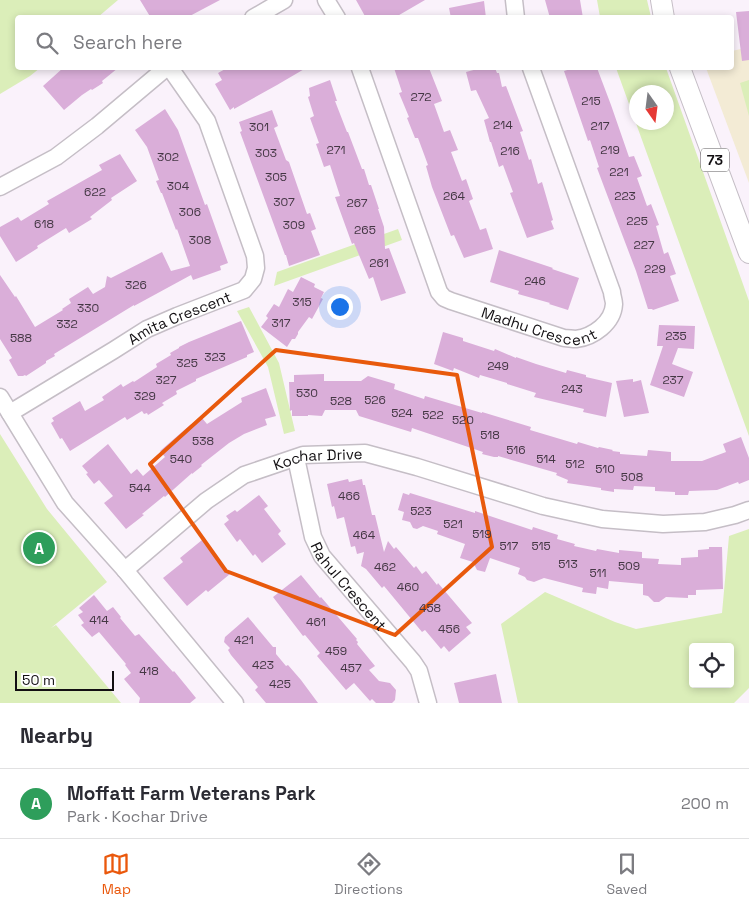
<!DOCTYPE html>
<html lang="en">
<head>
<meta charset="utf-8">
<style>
  body { margin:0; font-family:"Space Grotesk",sans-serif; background:#f2f2f3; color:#2b2b33 }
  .controls { position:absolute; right:15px; bottom:15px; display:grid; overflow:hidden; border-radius:5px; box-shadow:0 2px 8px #0003 }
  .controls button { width:45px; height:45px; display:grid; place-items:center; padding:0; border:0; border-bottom:1px solid #e1e1e2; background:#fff; color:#2b2b33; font:25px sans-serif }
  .compass { position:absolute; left:629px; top:85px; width:45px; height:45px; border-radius:50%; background:#fff; box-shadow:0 2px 8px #0003; rotate:166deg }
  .scale { position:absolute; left:15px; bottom:12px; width:99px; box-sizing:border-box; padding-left:5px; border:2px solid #120f12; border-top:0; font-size:14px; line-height:18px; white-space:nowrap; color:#120f12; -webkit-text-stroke:4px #fff; paint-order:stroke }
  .you { position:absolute; left:339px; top:306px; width:18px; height:18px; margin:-12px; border:4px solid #fff; border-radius:50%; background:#1a73e8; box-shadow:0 0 0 8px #1a73e833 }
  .badge { display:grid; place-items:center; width:32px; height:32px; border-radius:50%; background:#ea580c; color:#fff; font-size:16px; font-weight:700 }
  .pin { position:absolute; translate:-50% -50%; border:2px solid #fff; box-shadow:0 1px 5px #0006 }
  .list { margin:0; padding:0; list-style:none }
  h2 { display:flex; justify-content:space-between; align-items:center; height:65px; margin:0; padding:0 20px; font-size:21px }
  h2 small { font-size:16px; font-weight:400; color:#7c7c81 }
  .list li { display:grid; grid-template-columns:32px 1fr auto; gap:15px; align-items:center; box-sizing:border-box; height:70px; padding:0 20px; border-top:1px solid #e1e1e2 }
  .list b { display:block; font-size:19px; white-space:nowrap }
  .list p { margin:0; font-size:16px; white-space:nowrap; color:#7c7c81 }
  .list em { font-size:16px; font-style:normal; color:#7c7c81 }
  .icon { flex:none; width:28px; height:28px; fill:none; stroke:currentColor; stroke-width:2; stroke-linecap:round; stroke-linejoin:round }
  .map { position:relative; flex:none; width:749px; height:703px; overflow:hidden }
  .search { position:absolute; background:#fff; box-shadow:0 2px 8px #0003; left:15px; right:15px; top:15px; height:55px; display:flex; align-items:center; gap:12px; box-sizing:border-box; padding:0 18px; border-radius:5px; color:#7c7c81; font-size:19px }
  .sheet { height:135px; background:#fff }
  nav { display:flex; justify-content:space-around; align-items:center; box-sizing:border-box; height:70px; border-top:1px solid #e1e1e2; background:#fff; font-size:14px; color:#7c7c81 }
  nav a { display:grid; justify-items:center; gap:2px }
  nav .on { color:#ea580c }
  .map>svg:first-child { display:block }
  .education { fill:#f3ebd5 }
  .green { fill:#dbeeb9; fill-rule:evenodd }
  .building { fill:#daaed9 }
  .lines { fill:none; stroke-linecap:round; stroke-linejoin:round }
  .minor-casing { stroke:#c5bec6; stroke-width:19 }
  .major-casing { stroke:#c5bec6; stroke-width:22 }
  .minor { stroke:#fff; stroke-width:16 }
  .major { stroke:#fff; stroke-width:20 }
  .marked { fill:none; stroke:#e8590c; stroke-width:4; stroke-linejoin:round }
  .labels { text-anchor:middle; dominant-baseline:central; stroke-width:4; stroke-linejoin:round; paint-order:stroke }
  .number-label { font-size:12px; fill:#443744 }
  .shield { fill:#fff; stroke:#595759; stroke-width:1 }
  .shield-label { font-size:14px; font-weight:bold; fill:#120f12 }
  .street-label { font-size:15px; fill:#120f12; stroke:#fff }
</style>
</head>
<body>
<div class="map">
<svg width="749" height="703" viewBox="0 0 749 703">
  <rect width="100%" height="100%" fill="#faf2fb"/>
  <path class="education" d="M749 47V183L706 68H732V51Z"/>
  <path class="green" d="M0 0H118L98 17 18 18V68H40L30 76 0 94Z
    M597 0H647L651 17H600Z
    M616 68H666L749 301V436ZM636 92H666V122H636Z
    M749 80V116L740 83Z
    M398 229 402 240 274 286 277 272Z
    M249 307 279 363 295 431 284 434 268 367 237 311Z
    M0 434 47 509 107 582 51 628 56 625 121 703H0Z
    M749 529V688L734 703H518L501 624 545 592 615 622 636 629 722 613 729 536ZM693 647H730V684H693Z"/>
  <path class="building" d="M140 0H220L186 18H151Z
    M356 0H425L394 18H366Z
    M545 0H580L583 18H550Z
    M484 1 486 18H451L449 8Z
    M749 11V60L742 61 736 12Z
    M63 68H118L102 81 103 83 92 90 91 89 82 95 64 110 43 86Z
    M227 68H306L277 85 234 109V107L230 110 215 84 222 80 218 73Z
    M394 68H429L442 101 434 104 444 132 450 130 458 150 451 152 462 181 466 179 473 199 469 201 480 230 486 228 493 249 464 258 454 235 451 236 432 187 426 166 428 165 418 138H415L407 118 409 117 399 93 402 92Z
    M481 68H495L497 73H499L502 87 506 86 523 131 520 132 529 160 531 159 538 184 542 182 553 220 551 221 554 229 527 238 510 193 513 192 503 165 499 167 491 142H490L484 120 489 118 476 90 471 91 466 72Z
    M574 68H597L611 105 629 157 634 156 642 176 637 178 647 206 651 204 659 225 656 226 664 254 668 252 676 274 670 276 679 301 653 310 652 309H648L636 271 606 192 597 168 599 167 590 140 588 141 564 71Z
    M330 80 337 101H335L347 132H348L362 169H364L369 185H371L379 209H378L384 227 385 249 389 248 406 293 381 301 373 277 369 279 354 243 352 244 335 197 340 196 330 165 324 167 316 144 319 143 310 118 314 116 308 97 310 96 309 88Z
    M165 109 178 130 201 194 205 205 207 204 228 263 220 266 221 270 193 280 191 275 134 306V305L54 354 55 356 46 361V363L26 376 25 375 23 376H18L9 360 12 358 0 339V275L15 297 16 296 35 327 63 310 62 309 71 303 69 299 88 287 93 294 105 287 107 276 111 278 162 252 171 271 190 266 177 229 176 230 162 193H161L156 181 159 180 147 147 135 130Z
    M272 110 278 126 274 128 286 160 289 162 307 214 310 213 316 229 311 231 320 255 289 266 286 255H285L240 132 242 131 239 122Z
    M120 154 137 181 111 198 112 200 90 217 92 219 69 233 66 228 37 246 38 248 16 262 0 236V227L18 217 21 221 49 204 47 201 102 170 99 165Z
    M499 250 553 268 552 269 579 278 568 310 549 304 550 303 518 294 519 291 490 282Z
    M301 277 315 284 314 287 324 292 321 298 323 299 312 319 309 317 298 332V334L295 339H292L287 347 261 327 268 318 266 316 274 304 279 307 288 289 293 292Z
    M241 321 254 352 247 355V357L196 379V381L176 391 177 394 162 403 164 405 148 415 147 413 144 414 142 411 127 420 125 417 70 451 62 438 60 439 51 423 54 421 52 418 80 401 85 411 104 400 102 397 121 384 123 387 133 381 134 382 157 367 156 364 171 355 170 353 179 348V347L189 342Z
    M659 325 695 326 694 349 678 348 672 364 693 372 684 397 650 385 663 346H657Z
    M443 332 463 338V341L494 351 495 349 516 358V357L536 364 566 373 567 370 586 375V377L612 383 606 417 583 412 584 409 534 397 536 393 507 384V383L480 375 479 378 454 368 453 371 434 364Z
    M324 374V381H361L368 376 395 384 394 389 424 399 425 396 482 413V412L531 427 530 430 577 444 578 442 598 448 599 447 613 450 612 451 620 452V454L647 456 648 450 671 452V461H702L726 452 723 444 741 437 749 458V480L739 484 738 482 717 490 689 491 688 495H675V492L655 491V487L634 486 633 490 614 489V492L601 490V488L567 483 568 480 556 475 557 473 498 456V457H494L482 454 483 452 412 428 411 432 359 416 356 410H325L322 416 308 415V416H292V410L290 411 289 382H294V375Z
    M633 379V382L641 380 649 413 624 417 616 381Z
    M266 388 276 416 265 419 267 425 244 434 229 443 201 465 202 466 192 474V473L165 497 164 496 142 514 144 515 126 529 104 503 113 496 99 480 94 484 86 474 88 473 82 466 108 444 131 474 137 469 143 476 165 457 160 451 190 425 202 418 207 424 242 402 241 398Z
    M348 479 349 482 362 479 363 485H365L372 515H375L384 552 388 541 394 549 396 547 414 568 416 566 422 574 426 571 437 585 438 583 472 623 466 627 471 633 449 652 444 646 441 649 425 630 422 632 384 586 382 588 366 569 361 566 364 552 357 554 355 546 351 547 344 517 337 519 334 506 332 507 327 484Z
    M403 493 409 495 410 493 475 513V511L532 530 533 527 558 535 557 539 575 544 574 546 596 551 597 549 619 553V550L642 552V558L659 559 658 564 681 565V558L698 557V550L709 549V547H722L723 589 696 590V595H688V598L666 597 659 602H654L648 596 643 595V584L609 581 608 589 597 587 596 594 582 592 583 588 544 578 534 582 527 580 525 577 518 574 520 568 490 558 485 572 477 570 473 562 460 558 465 544 437 534 438 531 423 526 417 529 413 528 410 522 402 520 404 512 398 510Z
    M259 495 268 506 264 509 281 531 278 534 286 544 262 563 255 554 253 556 240 539 237 542 224 524 229 520 226 516 235 510 237 512Z
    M202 540 230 574 208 592 206 590 187 606 163 578 183 562 180 558Z
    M301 575 320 598 321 597 357 639 356 640 358 642 357 644 375 666 369 670 379 681 390 683 396 690 395 700 392 703H376L372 699 370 701 354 683 346 690 317 656 320 653 305 635 303 636 273 597Z
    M94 595 107 611 113 607 121 617 120 618 135 636 139 634 173 672 174 671 196 698 190 703H139L140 698 124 679 131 673 125 665 126 664 99 632 92 637 81 625 84 623 78 615 83 612 79 608Z
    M248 617 273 647H276V654L286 666 288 665 301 680 318 703H266L255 690 258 687 231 655 228 650 230 648 224 642 225 637Z
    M496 674 502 703H459L454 683Z"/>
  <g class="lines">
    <defs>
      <g id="minor">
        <path d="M326 0 337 18"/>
        <path d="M514 0 516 18"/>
        <path d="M253 18 284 0"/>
        <path id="s1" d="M360 68 439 292 444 298 451 301 564 338C568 338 572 339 576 339 593 337 613 323 614 304 614 300 612 296 612 292L531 68"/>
        <path d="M0 187 56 157 97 126 166 68"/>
        <path d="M0 397 65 503 125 570 235 703"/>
        <path id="s2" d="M10 413 114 350 147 329 177 316 244 290 253 279 256 268 255 256 207 121 170 68"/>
        <path id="s3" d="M296 458 313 537 322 556 413 662 419 671 428 703"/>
        <path id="s4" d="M125 570 206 501 244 475 303 455 365 453 417 467 543 506 602 519 663 524 705 522 735 515 749 510"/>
      </g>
      <path id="major" d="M661 0 664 18
        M680 68 749 253"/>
    </defs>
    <use href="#minor" class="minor-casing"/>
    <use href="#major" class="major-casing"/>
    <use href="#minor" class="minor"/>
    <use href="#major" class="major"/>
  </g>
  <path class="marked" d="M276 350 457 375 492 547 395 635 226 571 150 464Z"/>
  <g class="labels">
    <g class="number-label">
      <text x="421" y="97">272</text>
      <text x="591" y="101">215</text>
      <text x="503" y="125">214</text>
      <text x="600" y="126">217</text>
      <text x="259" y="127">301</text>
      <text x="336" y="150">271</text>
      <text x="610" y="150">219</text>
      <text x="510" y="151">216</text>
      <text x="266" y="153">303</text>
      <text x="168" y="157">302</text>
      <text x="619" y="172">221</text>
      <text x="276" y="177">305</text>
      <text x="178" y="186">304</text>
      <text x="95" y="192">622</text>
      <text x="454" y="196">264</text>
      <text x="625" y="196">223</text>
      <text x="284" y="202">307</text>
      <text x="357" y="203">267</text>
      <text x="190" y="212">306</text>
      <text x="637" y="221">225</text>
      <text x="44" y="224">618</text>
      <text x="294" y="225">309</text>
      <text x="365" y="230">265</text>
      <text x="200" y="240">308</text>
      <text x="644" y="245">227</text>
      <text x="379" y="263">261</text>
      <text x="655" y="269">229</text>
      <text x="535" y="281">246</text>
      <text x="136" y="285">326</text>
      <text x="302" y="302">315</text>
      <text x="88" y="308">330</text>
      <text x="281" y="323">317</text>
      <text x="67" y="324">332</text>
      <text x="676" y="336">235</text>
      <text x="21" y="338">588</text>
      <text x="215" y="357">323</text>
      <text x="187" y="363">325</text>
      <text x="498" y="366">249</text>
      <text x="166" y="380">327</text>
      <text x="673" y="380">237</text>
      <text x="572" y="389">243</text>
      <text x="307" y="393">530</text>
      <text x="145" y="396">329</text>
      <text x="375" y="400">526</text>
      <text x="341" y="401">528</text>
      <text x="402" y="413">524</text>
      <text x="433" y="415">522</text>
      <text x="463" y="420">520</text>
      <text x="490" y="435">518</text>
      <text x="203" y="441">538</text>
      <text x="516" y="450">516</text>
      <text x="181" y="459">540</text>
      <text x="546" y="459">514</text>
      <text x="575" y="464">512</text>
      <text x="605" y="469">510</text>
      <text x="632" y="477">508</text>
      <text x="140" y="488">544</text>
      <text x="349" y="496">466</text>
      <text x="421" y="511">523</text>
      <text x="453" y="524">521</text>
      <text x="482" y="534">519</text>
      <text x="364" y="535">464</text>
      <text x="509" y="546">517</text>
      <text x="541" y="546">515</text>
      <text x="568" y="564">513</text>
      <text x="629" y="566">509</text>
      <text x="385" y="567">462</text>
      <text x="598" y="573">511</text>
      <text x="408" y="587">460</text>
      <text x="430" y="608">458</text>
      <text x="99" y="620">414</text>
      <text x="316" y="622">461</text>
      <text x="449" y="629">456</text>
      <text x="244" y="640">421</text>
      <text x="336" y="651">459</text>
      <text x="263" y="665">423</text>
      <text x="351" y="668">457</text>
      <text x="149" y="671">418</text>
      <text x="280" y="684">425</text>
    </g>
    <rect class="shield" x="701" y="148.5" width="28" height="23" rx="4"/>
    <g class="shield-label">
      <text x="715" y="160">73</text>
    </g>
    <g class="street-label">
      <text stroke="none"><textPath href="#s2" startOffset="195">Amita Crescent</textPath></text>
      <text stroke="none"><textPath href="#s1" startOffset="345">Madhu Crescent</textPath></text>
      <text stroke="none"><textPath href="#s4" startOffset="229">Kochar Drive</textPath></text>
      <text stroke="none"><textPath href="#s3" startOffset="142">Rahul Crescent</textPath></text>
    </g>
  </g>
</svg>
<div class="controls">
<button><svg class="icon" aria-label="locate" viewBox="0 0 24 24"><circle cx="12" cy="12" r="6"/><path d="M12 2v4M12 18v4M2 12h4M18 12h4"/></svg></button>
</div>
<svg class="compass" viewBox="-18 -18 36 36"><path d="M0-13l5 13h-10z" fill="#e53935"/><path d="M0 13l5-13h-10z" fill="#7c7c81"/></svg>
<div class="scale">50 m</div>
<div class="you"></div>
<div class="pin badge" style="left:39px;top:548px;background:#2e9e5b">A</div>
<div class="search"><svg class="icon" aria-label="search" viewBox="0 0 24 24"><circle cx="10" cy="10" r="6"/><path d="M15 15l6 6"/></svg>Search here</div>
</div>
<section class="sheet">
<h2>Nearby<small></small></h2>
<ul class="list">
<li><span class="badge" style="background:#2e9e5b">A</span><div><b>Moffatt Farm Veterans Park</b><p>Park · Kochar Drive</p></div><em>200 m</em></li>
</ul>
</section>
<nav>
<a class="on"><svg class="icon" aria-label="map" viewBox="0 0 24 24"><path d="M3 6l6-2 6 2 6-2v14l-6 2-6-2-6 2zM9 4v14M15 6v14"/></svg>Map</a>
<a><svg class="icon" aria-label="directions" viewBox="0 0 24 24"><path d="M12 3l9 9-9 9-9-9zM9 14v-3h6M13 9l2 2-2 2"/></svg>Directions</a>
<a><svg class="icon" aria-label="saved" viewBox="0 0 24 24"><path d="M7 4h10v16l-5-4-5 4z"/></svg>Saved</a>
</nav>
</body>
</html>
